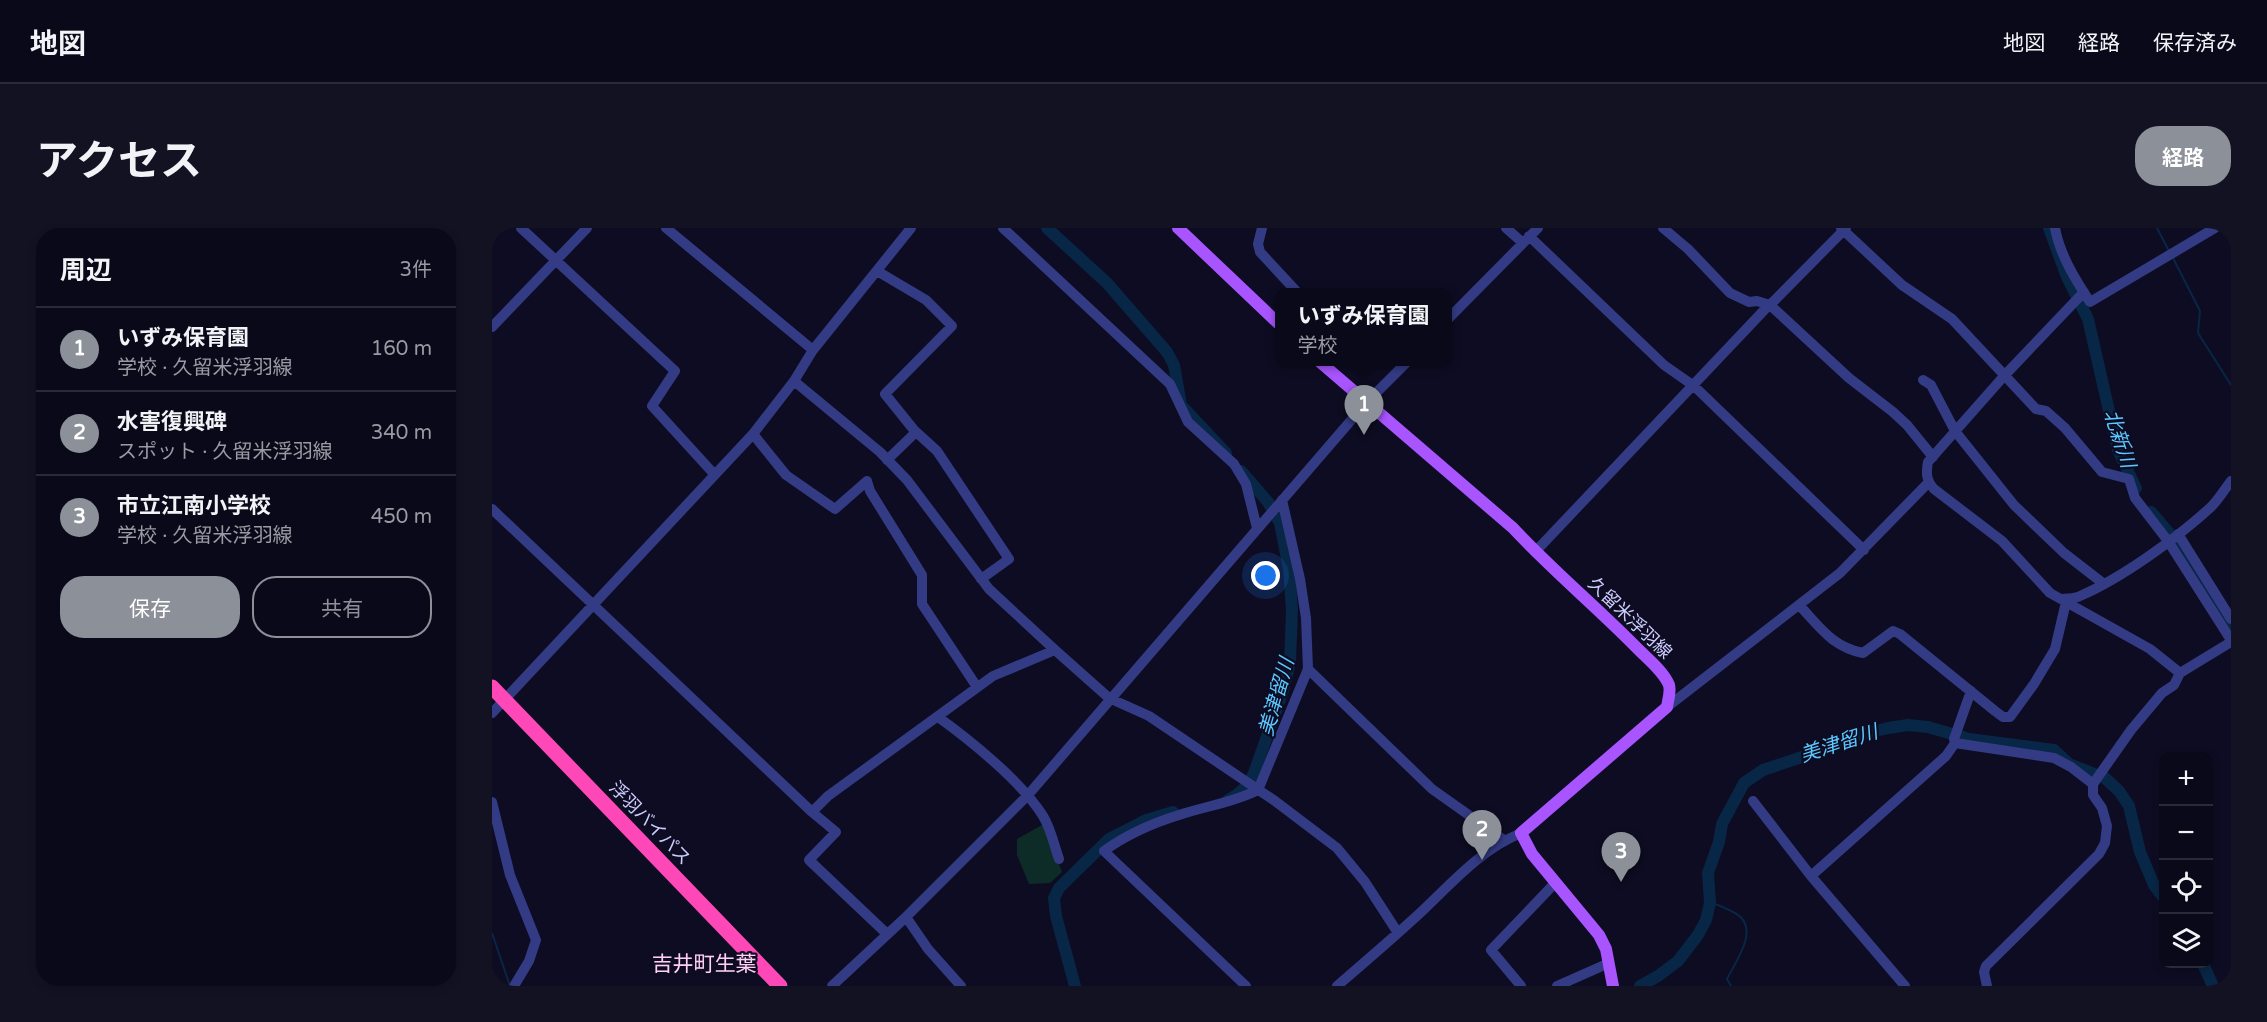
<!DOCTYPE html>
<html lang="ja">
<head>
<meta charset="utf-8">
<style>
  body { margin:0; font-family:"Varela Round","Noto Sans JP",sans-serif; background:#131223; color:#f1f3f6 }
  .controls { position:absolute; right:18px; bottom:18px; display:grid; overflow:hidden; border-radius:12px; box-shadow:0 3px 9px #0003 }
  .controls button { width:54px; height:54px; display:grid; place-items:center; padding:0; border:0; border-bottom:2px solid #2a2a39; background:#0a091a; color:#f1f3f6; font:30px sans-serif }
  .you { position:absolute; left:774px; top:348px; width:21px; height:21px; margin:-15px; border:4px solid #fff; border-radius:50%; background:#1a73e8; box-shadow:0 0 0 9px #1a73e833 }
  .badge { display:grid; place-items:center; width:39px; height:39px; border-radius:50%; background:#8c9099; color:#fff; font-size:20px; font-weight:700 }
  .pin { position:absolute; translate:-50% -50px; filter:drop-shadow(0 2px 3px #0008) }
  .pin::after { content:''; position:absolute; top:32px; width:21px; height:18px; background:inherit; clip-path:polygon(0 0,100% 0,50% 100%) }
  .popup { position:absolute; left:783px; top:60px; width:177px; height:78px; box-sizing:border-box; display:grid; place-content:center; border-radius:12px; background:#0a091a; filter:drop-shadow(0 2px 4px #0005); font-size:20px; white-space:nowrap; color:#999aa2 }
  .popup b { font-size:22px; color:#f1f3f6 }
  .popup::after { content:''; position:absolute; left:50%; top:100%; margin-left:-12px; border:12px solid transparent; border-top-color:#0a091a }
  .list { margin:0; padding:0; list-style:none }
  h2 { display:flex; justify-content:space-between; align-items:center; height:78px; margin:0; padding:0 24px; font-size:26px }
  h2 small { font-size:20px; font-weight:400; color:#999aa2 }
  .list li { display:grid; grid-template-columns:39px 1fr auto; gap:18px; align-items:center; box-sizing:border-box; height:84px; padding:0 24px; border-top:2px solid #2a2a39 }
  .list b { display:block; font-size:22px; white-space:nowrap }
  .list p { margin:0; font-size:20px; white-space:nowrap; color:#999aa2 }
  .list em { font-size:20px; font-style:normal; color:#999aa2 }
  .actions { display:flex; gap:12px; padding:18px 24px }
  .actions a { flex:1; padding:14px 0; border:2px solid #8c9099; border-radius:24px; text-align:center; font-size:21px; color:#8c9099 }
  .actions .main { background:#8c9099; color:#fff }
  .icon { flex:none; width:33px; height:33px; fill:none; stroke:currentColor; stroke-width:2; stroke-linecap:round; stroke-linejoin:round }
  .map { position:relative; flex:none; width:1739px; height:758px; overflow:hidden; border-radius:24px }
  header { display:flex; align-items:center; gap:36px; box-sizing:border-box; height:84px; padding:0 30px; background:#0a091a; border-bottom:2px solid #2a2a39 }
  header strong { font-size:28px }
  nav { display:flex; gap:33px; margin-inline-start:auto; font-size:21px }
  .intro { display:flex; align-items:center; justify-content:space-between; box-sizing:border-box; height:144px; padding:0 36px }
  h1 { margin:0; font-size:42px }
  .button { padding:15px 27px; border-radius:24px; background:#8c9099; color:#fff; font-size:21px; font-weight:700 }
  main { display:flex; gap:36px; padding:0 36px }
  aside { flex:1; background:#0a091a; border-radius:24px; box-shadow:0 3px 9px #0003 }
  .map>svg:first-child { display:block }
  .green { fill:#0e2c27 }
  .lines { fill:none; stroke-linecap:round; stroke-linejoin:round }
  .stream { stroke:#082645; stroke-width:2 }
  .river { stroke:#082645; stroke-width:12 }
  .minor { stroke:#333b85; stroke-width:10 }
  .major { stroke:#a854ff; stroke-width:12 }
  .highway { stroke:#ff48b8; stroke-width:15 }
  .labels { text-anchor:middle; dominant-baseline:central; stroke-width:4.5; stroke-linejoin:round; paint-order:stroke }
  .street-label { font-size:18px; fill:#cdcdff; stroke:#0d0c22 }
  .water-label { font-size:20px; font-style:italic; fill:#5bc8ff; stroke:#0d0c22 }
  .quarter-label { font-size:21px; fill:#ffcff4; stroke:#0d0c22 }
</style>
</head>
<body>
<header>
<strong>地図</strong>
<nav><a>地図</a><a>経路</a><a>保存済み</a></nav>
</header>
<div class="intro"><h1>アクセス</h1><a class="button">経路</a></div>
<main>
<aside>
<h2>周辺<small>3件</small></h2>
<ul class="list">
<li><span class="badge">1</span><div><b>いずみ保育園</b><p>学校 · 久留米浮羽線</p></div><em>160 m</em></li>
<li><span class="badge">2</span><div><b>水害復興碑</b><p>スポット · 久留米浮羽線</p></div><em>340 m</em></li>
<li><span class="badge">3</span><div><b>市立江南小学校</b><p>学校 · 久留米浮羽線</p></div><em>450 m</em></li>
</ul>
<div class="actions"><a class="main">保存</a><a>共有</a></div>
</aside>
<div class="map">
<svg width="1739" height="758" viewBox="0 0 1739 758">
  <rect width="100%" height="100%" fill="#0d0c22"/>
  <path class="green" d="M552 596 570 644 558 655 537 656 525 627V611Z"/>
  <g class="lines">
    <path class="stream" d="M1665 0 1677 23
      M1681 30 1708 83 1706 105 1739 157
      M1218 675C1226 676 1233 680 1241 684 1270 698 1245 731 1235 751L1239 758
      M0 705 18 758"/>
    <path class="river" d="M555 0 615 55 675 124 682 137 689 177 734 225
      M1557 0 1575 49 1596 91 1626 222 1644 260
      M1659 284 1676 304 1735 397
      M736 572C748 566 757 557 762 545L790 466 798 435 800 382 797 341 788 295 776 274 749 243
      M1711 736 1721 758
      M583 758 564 688 562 670 567 660 617 611 654 592 681 584
      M1148 758 1166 748 1186 733 1206 707 1214 692 1218 675 1216 645 1227 614 1230 596 1252 555 1271 542 1319 526 1358 509 1396 500 1416 497 1436 499 1477 511 1562 522 1577 536 1613 550 1627 563 1637 578 1648 624 1662 657 1672 670"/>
    <path class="minor" d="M29 0 183 143 160 178 222 246
      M174 0 321 122
      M511 0 678 156 696 194 742 236 754 256 765 300
      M770 0 766 16 768 24 805 64
      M1014 0 1031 15
      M1171 0 1196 21 1238 65 1257 74 1265 73 1278 77 1357 150 1401 184 1415 197 1441 229
      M1349 0 1410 57 1460 91 1544 181 1554 183 1573 200 1610 244 1637 251 1643 270 1676 313 1739 412
      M1563 0C1568 27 1583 51 1598 74L1723 0
      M1737 0 1739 2
      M1037 8 1172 137 1202 158 1372 322
      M385 43 434 72 460 98 393 166 422 202 445 223 517 331 489 351
      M1592 64 1512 148 1436 234C1434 245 1434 252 1442 261L1510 313 1558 365 1658 421 1688 445
      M1278 77 1354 0
      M956 91 1046 0
      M0 99 95 0
      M1431 152 1439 157 1463 203 1522 277 1572 325 1612 356
      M302 153 388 224 415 252 497 361 563 422 617 470 657 488 783 573 845 620 873 654 906 705
      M261 206 294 247 343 281 375 253 378 263 430 347V376L485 459
      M395 232 424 204
      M0 281 320 584 344 604 317 632 394 705
      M1686 306 1739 391
      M1043 324 1277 77
      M1570 371C1576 370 1583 371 1588 368 1630 350 1685 310 1719 279 1727 271 1732 262 1739 253
      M1307 377C1328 399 1340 419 1371 425L1401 403 1408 406 1503 483 1511 489H1518L1542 456 1563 421 1574 374
      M816 441 940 561 1012 612
      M1175 479 1348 345 1436 255
      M0 485 261 206 302 153 321 122 419 0
      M446 489C478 512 530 554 551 588 559 601 562 617 567 631
      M1463 515 1562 530 1579 539 1601 556
      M1463 515 1462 511 1479 463
      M1261 573 1319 648 1413 758
      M0 574 18 647 44 712 37 733 22 758
      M320 584 336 568 501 448 563 422
      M1319 648 1454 528 1463 515
      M414 689 436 721 469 758
      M340 758 414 689 536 567 874 175 915 134
      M754 758 612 623C634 607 661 595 687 587 714 578 740 575 766 562L816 441 814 390 808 351 790 272
      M845 758C873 734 901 710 928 685 960 655 988 622 1029 605
      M1029 758 999 722 1064 654
      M1065 758 1117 735
      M1495 758 1492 744 1494 738 1607 626 1613 615 1615 598 1610 580 1601 567V556L1639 502 1670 465 1682 457 1688 445 1739 414"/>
    <path class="major" d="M686 0 788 97
      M828 134 1021 300C1061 343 1106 380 1147 422 1156 431 1172 444 1177 457 1179 464 1176 472 1175 479L1029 605 1040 626 1107 707 1114 721 1121 758"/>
    <path class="highway" d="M0 459 288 758"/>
  </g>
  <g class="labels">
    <g class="street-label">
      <text transform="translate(1138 390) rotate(44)">久留米浮羽線</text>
      <text transform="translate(158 595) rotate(46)">浮羽バイパス</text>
    </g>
    <g class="water-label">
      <text transform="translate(1627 211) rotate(72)">北新川</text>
      <text transform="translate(785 469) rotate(-74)">美津留川</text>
      <text transform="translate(1347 516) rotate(-18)">美津留川</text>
    </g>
    <g class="quarter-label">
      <text x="212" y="736">吉井町生葉</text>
    </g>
  </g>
</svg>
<div class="controls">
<button>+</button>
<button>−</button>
<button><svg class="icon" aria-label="locate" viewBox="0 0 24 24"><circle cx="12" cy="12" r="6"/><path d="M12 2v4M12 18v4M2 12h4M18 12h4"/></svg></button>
<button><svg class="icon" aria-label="layers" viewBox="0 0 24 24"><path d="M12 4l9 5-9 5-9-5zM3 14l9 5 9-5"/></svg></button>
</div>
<div class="you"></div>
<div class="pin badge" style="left:872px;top:207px">1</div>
<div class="popup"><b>いずみ保育園</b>学校</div>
<div class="pin badge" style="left:990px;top:632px">2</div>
<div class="pin badge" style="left:1129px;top:654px">3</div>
</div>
</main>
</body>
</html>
